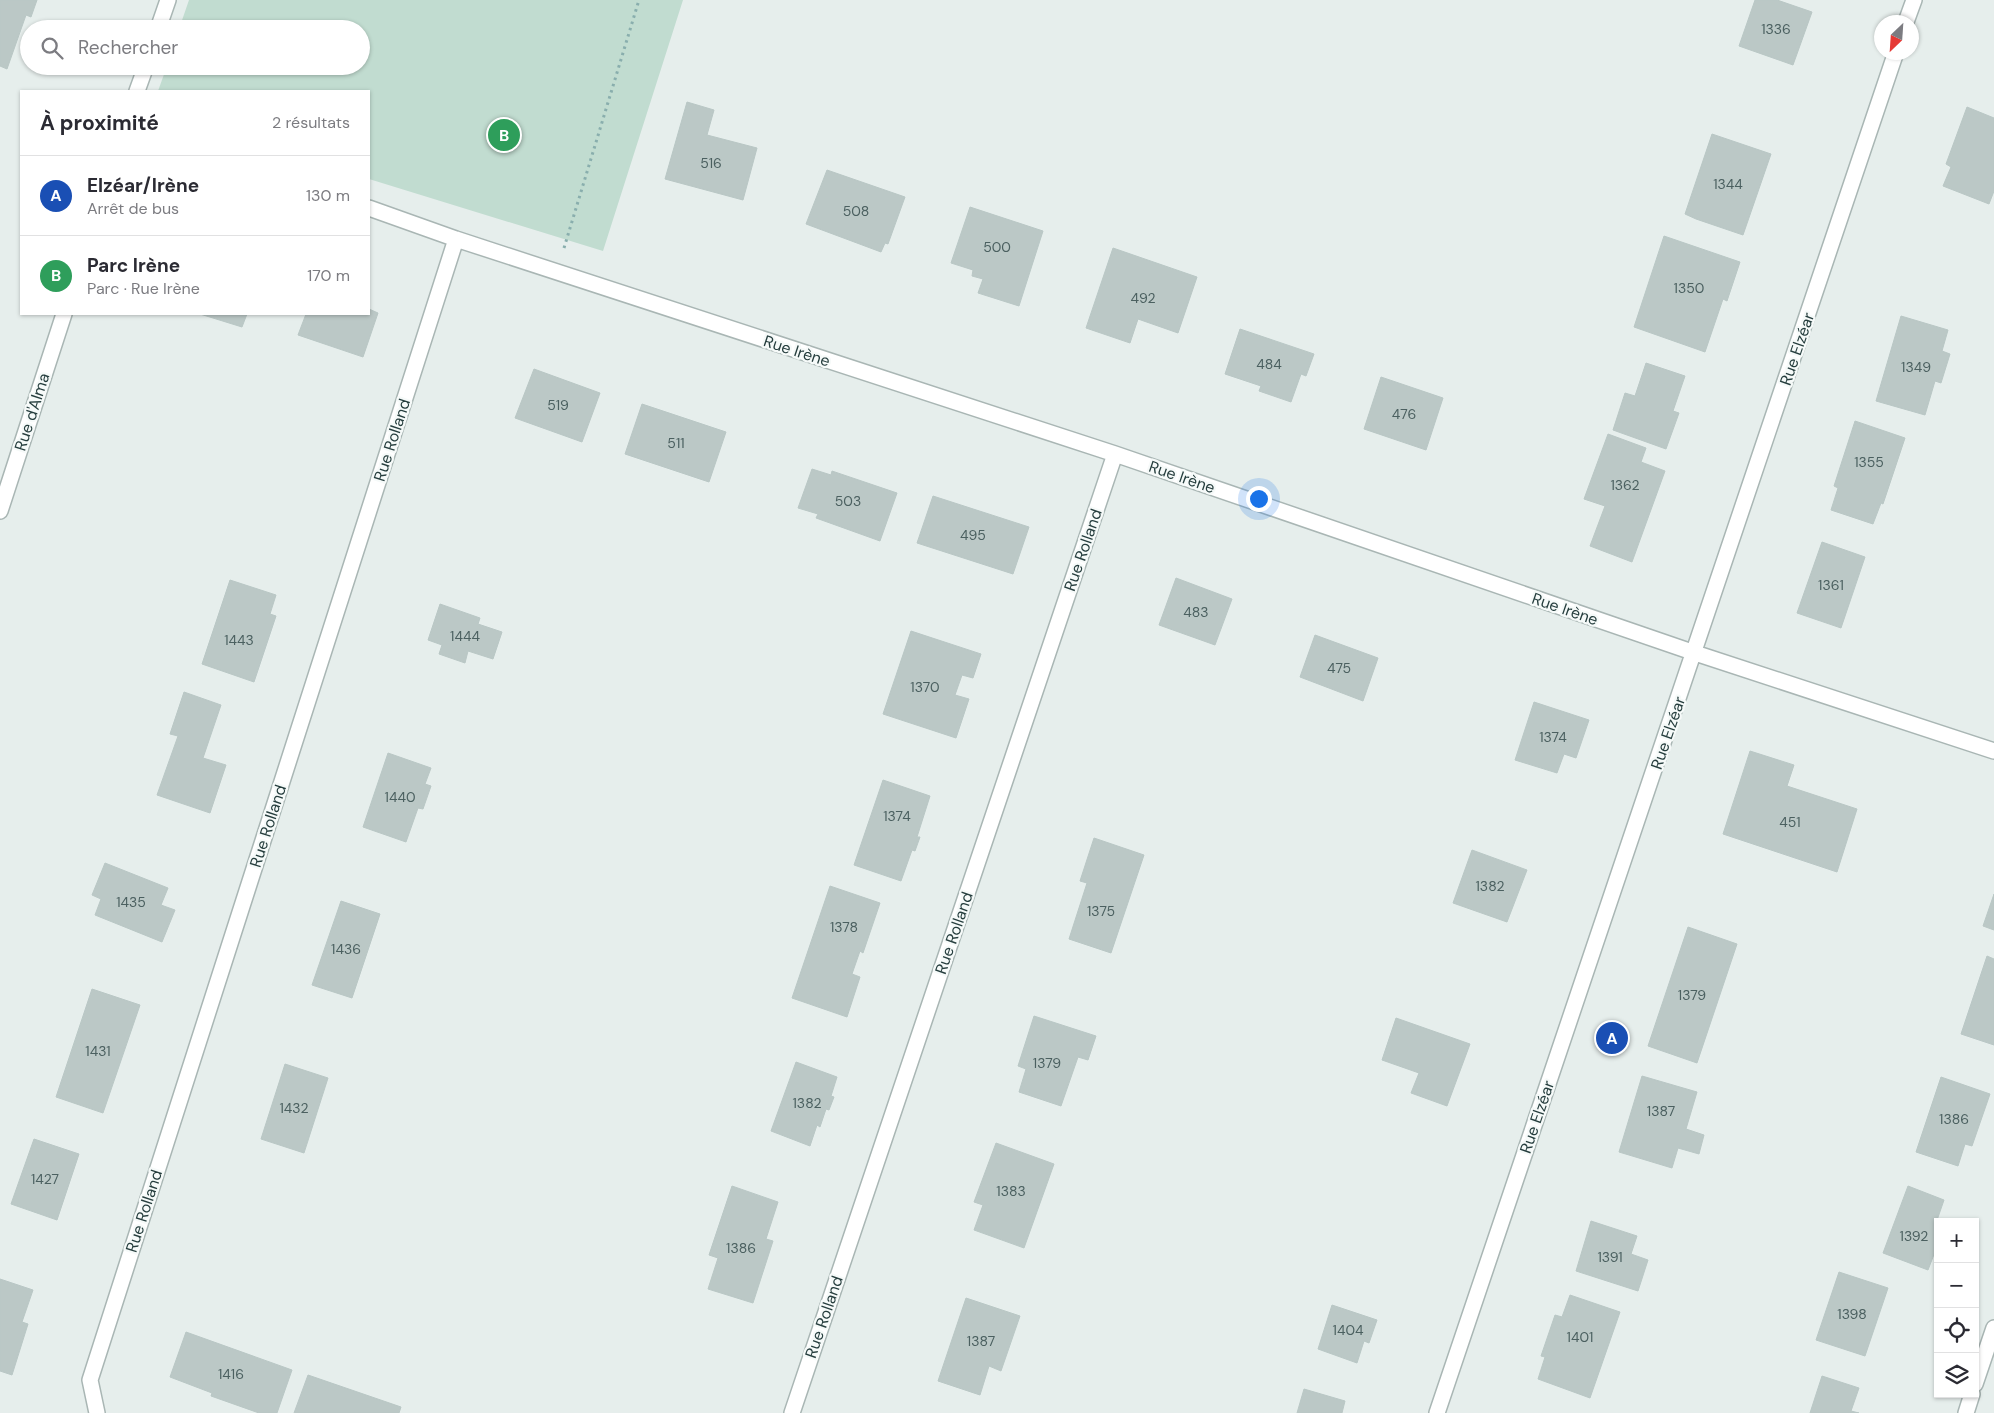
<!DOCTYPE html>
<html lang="fr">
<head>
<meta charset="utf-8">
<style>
  body { margin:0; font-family:"DM Sans",sans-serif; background:#f7f7f7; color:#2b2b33 }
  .controls { position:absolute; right:15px; bottom:15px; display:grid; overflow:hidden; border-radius:0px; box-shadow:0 1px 4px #0004 }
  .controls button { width:45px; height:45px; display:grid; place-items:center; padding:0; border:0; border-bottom:1px solid #e1e1e2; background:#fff; color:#2b2b33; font:25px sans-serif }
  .compass { position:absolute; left:1874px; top:15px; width:45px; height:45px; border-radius:50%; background:#fff; box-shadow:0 1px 4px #0004; rotate:205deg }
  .you { position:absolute; left:1258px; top:498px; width:18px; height:18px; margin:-12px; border:4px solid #fff; border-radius:50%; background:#1a73e8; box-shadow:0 0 0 8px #1a73e833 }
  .badge { display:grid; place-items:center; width:32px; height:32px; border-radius:50%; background:#111827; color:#fff; font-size:16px; font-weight:700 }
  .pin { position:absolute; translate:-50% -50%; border:2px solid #fff; box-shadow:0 1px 5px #0006 }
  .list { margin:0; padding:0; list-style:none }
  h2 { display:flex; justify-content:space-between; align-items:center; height:65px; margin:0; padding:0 20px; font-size:21px }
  h2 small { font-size:16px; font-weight:400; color:#7c7c81 }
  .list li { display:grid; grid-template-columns:32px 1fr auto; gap:15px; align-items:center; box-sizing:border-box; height:80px; padding:0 20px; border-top:1px solid #e1e1e2 }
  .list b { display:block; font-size:19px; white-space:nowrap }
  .list p { margin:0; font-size:16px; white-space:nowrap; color:#7c7c81 }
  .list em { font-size:16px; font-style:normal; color:#7c7c81 }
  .icon { flex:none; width:28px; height:28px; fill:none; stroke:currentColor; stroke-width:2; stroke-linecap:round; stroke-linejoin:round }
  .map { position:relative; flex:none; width:1994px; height:1413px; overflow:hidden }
  .search { position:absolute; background:#fff; box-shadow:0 1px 4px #0004; left:20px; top:20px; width:350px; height:55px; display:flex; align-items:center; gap:12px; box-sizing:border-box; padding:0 18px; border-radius:28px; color:#7c7c81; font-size:19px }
  .panel { position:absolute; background:#fff; box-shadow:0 1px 4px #0004; left:20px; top:90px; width:350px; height:225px; border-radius:0px }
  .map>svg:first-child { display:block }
  .green { fill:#c1dcd0 }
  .building { fill:#bbc8c6; stroke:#b9c7c5 }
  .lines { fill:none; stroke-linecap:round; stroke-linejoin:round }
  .minor-casing { stroke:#a9b6b4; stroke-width:18 }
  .path { stroke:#89aead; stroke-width:3; stroke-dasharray:2.5 4; stroke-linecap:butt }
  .minor { stroke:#fff; stroke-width:15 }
  .labels { text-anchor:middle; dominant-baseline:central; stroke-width:4.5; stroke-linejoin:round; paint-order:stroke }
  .number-label { font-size:14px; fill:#4b6060 }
  .street-label { font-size:16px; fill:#263e3e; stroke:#f6faf9 }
</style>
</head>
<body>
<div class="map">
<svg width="1994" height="1413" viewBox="0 0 1994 1413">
  <rect width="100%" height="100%" fill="#e6eeec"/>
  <path class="green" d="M189 0H683L603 251 369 179V91H158L167 66H361V29H179Z"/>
  <path class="building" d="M0 0H37L31 17 26 15 7 69 0 66Z
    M1755 0H1777L1812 12 1793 65 1739 46Z
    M687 102 714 110 707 135 757 148 743 200 665 179Z
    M1967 107 1994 118V191L1989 204 1943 186 1951 167 1946 164Z
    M1712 134 1771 154 1743 235 1696 219 1685 214Z
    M827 170 905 197 888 244 885 243 881 252 806 224Z
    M970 207 1043 231 1019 306 978 293 983 279 972 276 973 270 951 263Z
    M1664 236 1740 262 1727 301 1723 299 1705 352 1634 327Z
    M1113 248 1197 277 1178 333 1138 319 1130 343 1086 328Z
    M369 309 378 313 363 357 298 335 306 314H369Z
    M200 314H247L242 327Z
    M1901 316 1948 330 1942 351 1950 354 1941 383 1935 381 1925 415 1876 401Z
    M1240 329 1314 354 1306 376 1301 374 1291 402 1259 391 1261 386 1225 374Z
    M1646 363 1685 376 1673 411 1679 413 1666 449 1613 430 1625 393 1635 396Z
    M534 369 600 393 582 442 515 418Z
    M1381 377 1443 398 1426 450 1364 429Z
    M642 404 726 432 709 482 625 454Z
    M1855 421 1905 438 1883 504 1881 503 1873 524 1831 510 1838 488 1834 486Z
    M1608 434 1646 448 1641 462 1665 471 1632 562 1590 546 1605 506 1584 499Z
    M812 469 831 475 832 471 897 493 880 541 816 518 818 514 798 508Z
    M933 496 1029 527 1013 574 917 543Z
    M1822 542 1865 557 1841 628 1797 613Z
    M1176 578 1232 599 1215 645 1159 625Z
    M230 580 276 595 270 614 276 616 254 682 202 664Z
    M440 604 480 618 478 624 502 632 493 659 468 651 465 663 439 654 442 645 428 640Z
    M911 631 981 654 973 678 962 675 955 695 969 699 956 738 883 714Z
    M1315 635 1378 658 1363 701 1300 677Z
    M184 692 221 705 203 758 226 765 210 813 157 795 178 736 170 734Z
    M1534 702 1589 720 1576 758 1564 754 1557 773 1515 760Z
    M1750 751 1794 765 1787 786 1857 809 1837 872 1723 834Z
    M388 753 431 768 425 784 431 786 423 809 418 808 406 842 363 827Z
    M883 780 930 796 917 837H920L915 851 912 850 901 881 854 865Z
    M1094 838 1144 855 1111 953 1069 939 1087 883 1080 881Z
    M1472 850 1527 870 1507 922 1453 903Z
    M105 863 168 888 161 905 175 910 162 942 95 915 101 899 92 895Z
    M830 886 880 903 863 953 860 951 852 974 860 977 847 1017 792 998Z
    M1994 894V930L1983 926Z
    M341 901 380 914 352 998 312 985Z
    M1688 927 1737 944 1697 1063 1648 1046Z
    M1987 956 1994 959V1045L1961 1034Z
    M92 989 140 1005 103 1113 56 1097Z
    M1034 1016 1096 1036 1088 1060 1078 1057 1061 1106 1019 1092 1026 1069 1018 1066Z
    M1396 1018 1470 1044 1447 1106 1411 1093 1419 1073 1382 1060Z
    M796 1062 837 1077 831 1096 834 1097 829 1110 826 1109 820 1127 817 1125 810 1146 771 1131Z
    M285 1064 328 1078 304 1153 261 1139Z
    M1642 1076 1697 1092 1686 1129 1704 1135 1699 1154 1678 1148 1672 1168 1619 1152Z
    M1941 1077 1990 1094 1972 1146 1965 1144 1958 1166 1916 1152Z
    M34 1139 79 1154 57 1220 11 1204Z
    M996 1143 1054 1164 1024 1248 974 1230 983 1205 974 1202Z
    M732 1186 778 1202 766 1239 773 1241 753 1303 708 1289 718 1258 709 1255Z
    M1908 1186 1944 1200 1935 1226 1938 1227V1244L1928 1270 1883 1253Z
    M1591 1221 1637 1236 1631 1254 1648 1260 1638 1291 1576 1271Z
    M1839 1272 1888 1288 1865 1356 1816 1340Z
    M0 1279 33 1290 22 1322 28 1324 12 1375 0 1371Z
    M1570 1295 1620 1312 1590 1398 1538 1379 1545 1357 1541 1356 1555 1315 1562 1317Z
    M966 1298 1020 1316 1001 1371 989 1366 980 1395 938 1381Z
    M1332 1305 1377 1320 1369 1343 1364 1341 1357 1363 1318 1349Z
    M186 1332 292 1370 277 1413H259L211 1396 212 1393 170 1377Z
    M308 1375 401 1407 399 1413H294Z
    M1822 1376 1859 1388 1851 1411 1859 1413H1810Z
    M1304 1389 1345 1401 1342 1413H1297Z"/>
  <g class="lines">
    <defs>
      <path id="minor" d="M1906 22 1914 0
        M158 29 168 0
        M137 91 146 66
        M369 208 456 239 1115 454 1695 653 1994 751
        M0 511 64 314
        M1975 1384 1994 1328
        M97 1413 90 1380 456 239
        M792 1413 1115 454
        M1437 1413 1896 52
        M1966 1413 1972 1394"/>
    </defs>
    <use href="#minor" class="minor-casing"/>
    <path class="path" d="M564 248 639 0"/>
    <use href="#minor" class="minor"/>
  </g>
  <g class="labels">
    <g class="number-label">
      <text x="1776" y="29">1336</text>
      <text x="711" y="163">516</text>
      <text x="1728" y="184">1344</text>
      <text x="856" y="211">508</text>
      <text x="997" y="247">500</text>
      <text x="1689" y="288">1350</text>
      <text x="1143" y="298">492</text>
      <text x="1269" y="364">484</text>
      <text x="1916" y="367">1349</text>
      <text x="558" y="405">519</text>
      <text x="1404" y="414">476</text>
      <text x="676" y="443">511</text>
      <text x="1869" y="462">1355</text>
      <text x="1625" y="485">1362</text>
      <text x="848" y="501">503</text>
      <text x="973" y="535">495</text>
      <text x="1831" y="585">1361</text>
      <text x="1196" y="612">483</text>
      <text x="465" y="636">1444</text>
      <text x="239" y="640">1443</text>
      <text x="1339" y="668">475</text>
      <text x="925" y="687">1370</text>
      <text x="1553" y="737">1374</text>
      <text x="400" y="797">1440</text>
      <text x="897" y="816">1374</text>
      <text x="1790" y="822">451</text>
      <text x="1490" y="886">1382</text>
      <text x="131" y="902">1435</text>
      <text x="1101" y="911">1375</text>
      <text x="844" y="927">1378</text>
      <text x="346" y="949">1436</text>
      <text x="1692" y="995">1379</text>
      <text x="98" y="1051">1431</text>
      <text x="1047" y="1063">1379</text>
      <text x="807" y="1103">1382</text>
      <text x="294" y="1108">1432</text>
      <text x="1661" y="1111">1387</text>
      <text x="1954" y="1119">1386</text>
      <text x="45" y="1179">1427</text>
      <text x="1011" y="1191">1383</text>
      <text x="1914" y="1236">1392</text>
      <text x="741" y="1248">1386</text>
      <text x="1610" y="1257">1391</text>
      <text x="1852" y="1314">1398</text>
      <text x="1348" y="1330">1404</text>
      <text x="1580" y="1337">1401</text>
      <text x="981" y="1341">1387</text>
      <text x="231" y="1374">1416</text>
    </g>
    <g class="street-label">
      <text transform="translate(1797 349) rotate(-71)">Rue Elzéar</text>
      <text transform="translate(797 351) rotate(18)">Rue Irène</text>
      <text transform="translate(32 412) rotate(-72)">Rue d'Alma</text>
      <text transform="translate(392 440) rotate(-72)">Rue Rolland</text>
      <text transform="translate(1182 477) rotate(19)">Rue Irène</text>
      <text transform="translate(1083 550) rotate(-71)">Rue Rolland</text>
      <text transform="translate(1565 609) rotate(19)">Rue Irène</text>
      <text transform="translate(1668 733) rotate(-71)">Rue Elzéar</text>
      <text transform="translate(268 826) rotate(-72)">Rue Rolland</text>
      <text transform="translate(954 933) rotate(-71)">Rue Rolland</text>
      <text transform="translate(1537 1117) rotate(-71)">Rue Elzéar</text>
      <text transform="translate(144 1211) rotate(-72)">Rue Rolland</text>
      <text transform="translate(824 1317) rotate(-71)">Rue Rolland</text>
    </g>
  </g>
</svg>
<div class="controls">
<button>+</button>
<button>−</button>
<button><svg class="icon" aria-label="locate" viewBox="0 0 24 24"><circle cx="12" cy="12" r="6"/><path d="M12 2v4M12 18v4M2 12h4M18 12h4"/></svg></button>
<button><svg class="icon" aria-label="layers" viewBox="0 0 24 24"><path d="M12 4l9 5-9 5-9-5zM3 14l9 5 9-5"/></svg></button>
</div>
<svg class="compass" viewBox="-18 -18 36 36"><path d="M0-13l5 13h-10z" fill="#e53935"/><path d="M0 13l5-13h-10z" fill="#7c7c81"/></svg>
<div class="you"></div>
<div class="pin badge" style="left:1612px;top:1038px;background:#1a4fb4">A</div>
<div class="pin badge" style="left:504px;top:135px;background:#2e9e5b">B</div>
<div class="search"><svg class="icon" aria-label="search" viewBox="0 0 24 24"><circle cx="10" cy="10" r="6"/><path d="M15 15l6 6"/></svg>Rechercher</div>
<section class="panel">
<h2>À proximité<small>2 résultats</small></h2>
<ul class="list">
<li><span class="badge" style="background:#1a4fb4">A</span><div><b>Elzéar/Irène</b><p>Arrêt de bus</p></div><em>130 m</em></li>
<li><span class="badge" style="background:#2e9e5b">B</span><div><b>Parc Irène</b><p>Parc · Rue Irène</p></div><em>170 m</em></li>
</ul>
</section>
</div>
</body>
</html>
